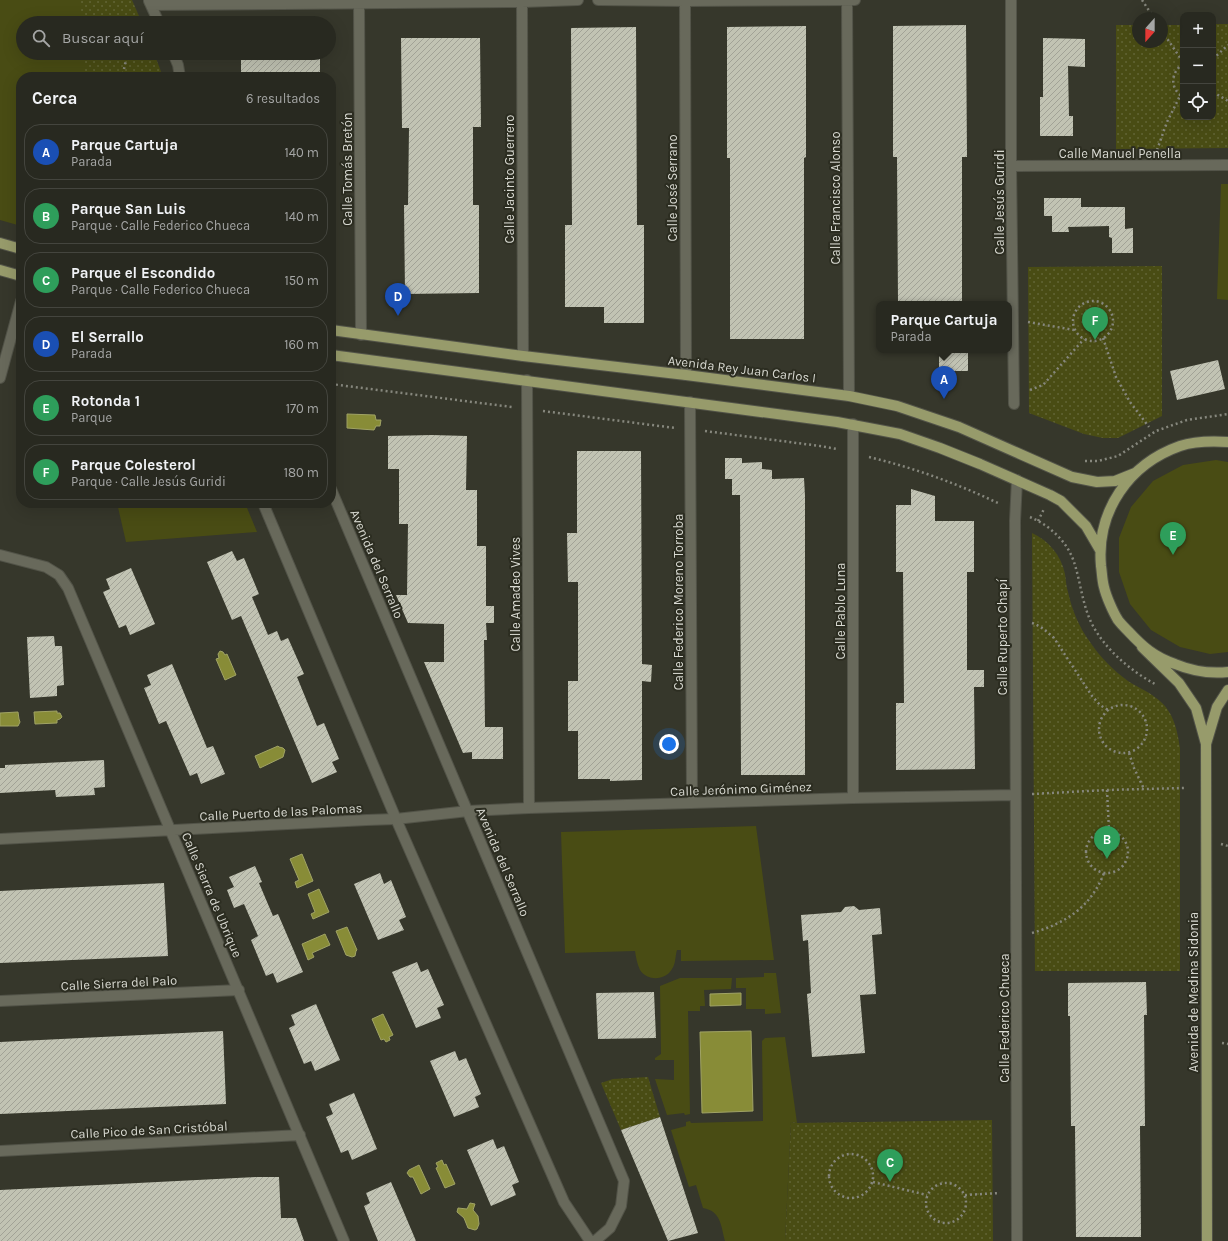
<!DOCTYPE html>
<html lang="es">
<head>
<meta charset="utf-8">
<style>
  body { margin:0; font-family:Karla,sans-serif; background:#303129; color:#f1f3f6 }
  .controls { position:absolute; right:12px; top:12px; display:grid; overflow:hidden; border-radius:8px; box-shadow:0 4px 16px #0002 }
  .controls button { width:36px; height:36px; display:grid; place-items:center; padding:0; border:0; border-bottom:1px solid #44453e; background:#282920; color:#f1f3f6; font:20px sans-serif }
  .compass { position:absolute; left:1132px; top:12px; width:36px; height:36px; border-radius:50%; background:#282920; box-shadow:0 4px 16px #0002; rotate:201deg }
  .you { position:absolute; left:669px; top:744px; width:14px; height:14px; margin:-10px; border:3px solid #fff; border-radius:50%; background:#1a73e8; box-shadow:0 0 0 6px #1a73e833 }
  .badge { display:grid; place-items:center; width:26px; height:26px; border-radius:50%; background:#bac045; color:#fff; font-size:13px; font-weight:700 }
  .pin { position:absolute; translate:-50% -33px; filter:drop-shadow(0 1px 2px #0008) }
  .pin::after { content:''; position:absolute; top:21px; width:14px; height:12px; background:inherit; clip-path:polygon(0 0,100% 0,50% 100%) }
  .popup { position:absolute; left:876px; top:301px; width:136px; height:52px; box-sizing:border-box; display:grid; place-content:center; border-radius:8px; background:#282920; filter:drop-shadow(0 1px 3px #0005); font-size:13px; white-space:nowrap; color:#a5a6a5 }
  .popup b { font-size:15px; color:#f1f3f6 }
  .popup::after { content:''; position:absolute; left:50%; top:100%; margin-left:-8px; border:8px solid transparent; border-top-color:#282920 }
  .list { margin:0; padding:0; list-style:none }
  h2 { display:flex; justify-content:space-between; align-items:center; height:52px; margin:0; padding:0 16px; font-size:17px }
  h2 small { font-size:13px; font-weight:400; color:#a5a6a5 }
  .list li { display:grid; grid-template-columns:26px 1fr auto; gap:12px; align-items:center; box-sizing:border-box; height:56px; margin:0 8px 8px; padding:0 8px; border:1px solid #44453e; border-radius:16px }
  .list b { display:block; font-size:15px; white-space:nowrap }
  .list p { margin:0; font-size:13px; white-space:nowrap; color:#a5a6a5 }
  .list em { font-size:13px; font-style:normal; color:#a5a6a5 }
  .icon { flex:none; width:22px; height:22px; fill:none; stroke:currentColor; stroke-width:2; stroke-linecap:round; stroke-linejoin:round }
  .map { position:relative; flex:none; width:1228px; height:1241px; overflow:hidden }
  .search { position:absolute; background:#282920; box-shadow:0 4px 16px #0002; left:16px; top:16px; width:320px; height:44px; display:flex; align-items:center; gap:10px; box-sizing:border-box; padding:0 14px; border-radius:22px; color:#a5a6a5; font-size:15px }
  .panel { position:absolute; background:#282920; box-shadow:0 4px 16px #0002; left:16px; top:72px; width:320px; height:436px; border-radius:16px }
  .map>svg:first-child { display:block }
  .green { fill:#494c14 }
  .park { fill:url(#park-dots) }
  .water { fill:#888c37; stroke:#a0a365 }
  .building { fill:url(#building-hatch) }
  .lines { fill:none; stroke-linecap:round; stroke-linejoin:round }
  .street-casing { stroke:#525348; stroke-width:12 }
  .secondary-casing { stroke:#525348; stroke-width:12 }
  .primary-casing { stroke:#525348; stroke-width:12 }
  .path { stroke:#86877d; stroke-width:2.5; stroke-dasharray:2 3; stroke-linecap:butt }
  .street { stroke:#68695b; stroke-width:10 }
  .secondary { stroke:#68695b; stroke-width:10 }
  .primary { stroke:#979b6b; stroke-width:10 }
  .labels { text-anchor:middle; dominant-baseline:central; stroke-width:4; stroke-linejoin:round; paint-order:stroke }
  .street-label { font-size:13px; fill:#d8d9d1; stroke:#2c2d21 }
</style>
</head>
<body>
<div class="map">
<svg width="1228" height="1241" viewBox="0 0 1228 1241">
  <defs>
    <pattern id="park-dots" width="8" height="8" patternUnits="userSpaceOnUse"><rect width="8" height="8" fill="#494c14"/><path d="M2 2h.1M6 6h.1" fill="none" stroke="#626535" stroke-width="1.8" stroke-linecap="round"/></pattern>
    <pattern id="building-hatch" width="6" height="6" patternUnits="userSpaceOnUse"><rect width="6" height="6" fill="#c1c3b3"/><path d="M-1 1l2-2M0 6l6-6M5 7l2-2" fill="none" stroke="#a1a296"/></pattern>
  </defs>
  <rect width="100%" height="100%" fill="#36372b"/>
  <path class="green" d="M0 0H84V23H23V53H84L85 77H21V226L0 220Z
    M1221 184H1228V300L1217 299Z
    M1216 460 1228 462V652L1210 654 1180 647 1151 630 1130 604 1119 572V538L1131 507 1153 481 1183 465Z
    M117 503H245L257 532 126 542Z
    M756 826 774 960 681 961V950H677C675 956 676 963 672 969 666 980 648 982 640 970 637 964 636 957 635 951L565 953 561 832Z
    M764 973H776L781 1013 765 1014V1009H746V988H736V978L764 977Z
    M680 978H732L731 989 704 990 705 1006H700V1011H688L690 1114 685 1115 684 1113 667 1115 655 1079 674 1080V1060H655V1058L661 1054 660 986Z
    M785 1037 797 1123 791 1122 785 1241H725C721 1226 721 1211 703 1208L696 1185 689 1187 671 1130 686 1126V1122L690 1121 691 1123 763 1121 762 1041 765 1038Z"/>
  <path class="park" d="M80 0H132L142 23H82Z
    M1213 24H1228V148L1116 149V25H1138V42H1162V25H1183V117H1213Z
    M83 53H154L163 77H84Z
    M1162 266V416L1118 438H1103L1084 434 1029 413 1028 267Z
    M1032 533C1049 541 1061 555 1065 574 1066 580 1066 586 1068 592 1072 610 1079 627 1090 642 1100 657 1113 670 1128 681 1137 687 1148 691 1156 698 1173 710 1177 728 1180 748V971H1035Z
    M648 1077 660 1117 621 1130 601 1083 613 1079Z
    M992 1120 993 1241H785L791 1122 797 1123Z"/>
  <path class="water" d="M347 414 375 415 376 420H381L380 426H376L374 430 347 428Z
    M220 651 223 652 225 655 227 654 236 675 225 680 216 659 219 658 218 654Z
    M57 711V713H60L62 717 60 719 57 720V723L35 724 34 712Z
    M18 712 19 719 20 722 18 726H0V713Z
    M278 746 279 747 283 748 285 750 283 757 260 768 255 756Z
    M302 854 313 881 297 888 295 882 299 880 290 859Z
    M319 889 329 912 313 919 311 914 315 912 308 894Z
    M347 927 357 950 356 951 355 956 352 957 346 955 336 931Z
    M325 934 330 945 312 953 314 957 308 960 302 944Z
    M741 993V1005L710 1006V994Z
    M383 1014 393 1035 389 1037 390 1040 386 1042 384 1039 381 1040 372 1019Z
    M751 1031 753 1111 702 1113 700 1032Z
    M442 1160 444 1165 446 1164 455 1184 445 1188 436 1168 438 1167 436 1163Z
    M419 1165 430 1189 421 1194 413 1177H410L407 1173 409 1170Z
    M470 1203 475 1204 473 1210 478 1216 479 1224 477 1229 475 1230 468 1228 464 1218 457 1212 458 1208 467 1209Z"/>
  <path class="building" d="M966 25 967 157H962V304H898L897 157H893V26Z
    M806 26V157L804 158V339H730V158H727V27Z
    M636 27 637 225H644V323H604V307H565V225H572L571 28Z
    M401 38H480L481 127H473V205H479V293L405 294 404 205H408L409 128H402Z
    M1043 38 1085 39V67L1068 66 1069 116H1073V136H1040V97H1043Z
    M241 53H320V75H241Z
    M1044 198H1081V207H1125V229L1133 228V253H1112V238L1109 237V226L1068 227 1069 232H1052V216H1044Z
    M939 350H968V371H939Z
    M1218 360 1225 389 1177 400 1170 371Z
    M432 435 467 436 466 490H477V546H486V606H494V623H486L487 640H484L485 727H503V759H472V752L463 753 424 662H444V624L408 623 396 595H407L408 524H399V469H388V436Z
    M577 451H641L642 664 652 665 651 682 642 681V780L610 781V779H578V731H568V681H578V582H568L567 533H577Z
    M725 458H742V463L762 462V469L772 470V479L804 478 805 496V775H741L740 495H732V479H725Z
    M911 489 935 496V521H974V572H967V670H984V687H974L975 769 896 770V703H904L903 572H896V505H911Z
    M232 551 237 561 244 558 259 594 252 597 268 635 277 631 281 641 288 638 304 674 297 677 317 726 324 723 339 759 332 762 337 772 312 783 241 616 232 620 207 562Z
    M131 568 155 624 130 635 126 625 119 628 103 592 110 589 106 579Z
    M54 636 55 646H62L64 685 57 686V696L30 698 27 637Z
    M172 664 207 748 213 746 225 774 201 784 197 773 190 776 166 721 159 724 144 688 151 685 147 675Z
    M104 760 105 787 94 788 95 795 56 797 55 790 0 793V768H5V765Z
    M255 866 262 882 259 883 273 916 278 914 303 972 277 983 273 973 266 976 251 940 258 936 244 904 234 908 227 890 234 887 229 877Z
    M380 873 384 884 391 880 406 917 399 920 404 930 378 940 354 884Z
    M164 883 168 956 0 963V891Z
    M854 906 859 910 880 908 882 934 872 935 876 994 860 995 865 1053 812 1057 807 994 811 993 808 940 803 941 801 915 841 912 845 907Z
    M417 962 421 972 428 969 444 1005 437 1008 441 1018 416 1028 392 972Z
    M1146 982 1147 1015H1144L1145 1126H1140L1141 1237H1076L1075 1126H1071L1070 1016H1068V983Z
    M654 992 656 1038 598 1039 596 993Z
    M316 1004 340 1060 315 1071 311 1061 304 1064 289 1028 295 1025 291 1015Z
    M223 1031 226 1104 0 1114V1042Z
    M455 1051 459 1061 466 1058 481 1094 475 1097 479 1107 454 1117 430 1061Z
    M354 1093 377 1149 352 1160 348 1150 341 1153 326 1117 333 1114 329 1104Z
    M660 1117 698 1233 668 1241 621 1130Z
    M493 1139 497 1149 504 1146 519 1182 512 1185 516 1195 491 1206 467 1150Z
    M256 1177H279L281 1218H296L304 1241H0V1190Z
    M391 1182 408 1222 416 1241H378L371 1224 364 1206 370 1203 366 1193Z"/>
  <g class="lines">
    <defs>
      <path id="street" d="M598 0 685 1 855 0
        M847 0 849 396
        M1011 0V166L1014 404
        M149 1 159 23
        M685 1 686 375
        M522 2 523 356
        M359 3 361 335
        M151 5 522 2 578 0
        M173 53 178 65 180 77
        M1011 166 1228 165
        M0 378 21 301
        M527 380 529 808
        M690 402 692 803
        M853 424V798
        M1017 480 1015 521 1017 1241
        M0 555 46 567 59 575 68 588 344 1241
        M0 839 367 820 396 819 468 811 529 808 853 798 1015 795
        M0 1001 239 990
        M0 1151 300 1135"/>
      <path id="secondary" d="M331 489 624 1181 621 1206 610 1228 595 1241
        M263 503 396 819 564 1202 590 1241"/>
      <path id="primary" d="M0 243 21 249
        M0 270 21 276
        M331 330 523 356 686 375 849 396 897 406 959 427 1072 477 1097 482 1115 481 1135 473
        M331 355 837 422 900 434 940 448 980 464 1050 495 1061 501 1086 526 1100 550
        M1228 442C1212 441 1195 441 1180 446 1129 464 1096 511 1101 566 1102 572 1102 580 1104 587 1106 596 1113 612 1118 620 1121 624 1125 628 1128 631 1143 647 1154 657 1175 664 1192 671 1209 674 1228 672
        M1142 647 1179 683 1196 708 1206 744 1207 1241
        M1206 744 1217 707 1228 690"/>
    </defs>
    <use href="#street" class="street-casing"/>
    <use href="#secondary" class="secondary-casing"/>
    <use href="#primary" class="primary-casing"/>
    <path class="path" d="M1142 0 1154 18
      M1162 31 1183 62
      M1213 59 1228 45
      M1183 64C1170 73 1170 89 1183 97
      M123 74 125 64 130 53
      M115 77 126 74 135 77
      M1213 92 1228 101
      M1157 150 1167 122 1180 96
      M1073 321a20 20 0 1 1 40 0a20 20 0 1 1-40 0Z
      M1028 322 1074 330
      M1103 338 1116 377 1130 402 1149 427
      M331 384 512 407
      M1030 390 1043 385 1084 339
      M543 411 675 428
      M705 431 820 446 837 449
      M869 457C915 468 958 484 1000 504
      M1085 461H1098L1118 456 1156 431 1187 420 1228 414
      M1030 517C1049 525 1067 541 1074 562 1081 583 1082 605 1093 626 1106 650 1131 671 1155 684
      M1038 521 1044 509
      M1032 623C1041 626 1047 632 1054 638L1092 696 1100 705 1108 710
      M1099 729a24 24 0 1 1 48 0a24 24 0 1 1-48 0Z
      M1129 753 1134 768 1144 789
      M1107 790 1109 830
      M1032 794 1107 790 1186 788
      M1086 852a21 21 0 1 1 42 0a21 21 0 1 1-42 0Z
      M1221 844 1228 846
      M1032 933C1066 923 1091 907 1104 873
      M1222 1043 1228 1044
      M829 1176a22 22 0 1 1 44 0a22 22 0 1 1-44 0Z
      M873 1182 927 1195
      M926 1203a20 20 0 1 1 40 0a20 20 0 1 1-40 0Z
      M965 1195 1000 1193"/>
    <use href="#street" class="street"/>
    <use href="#secondary" class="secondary"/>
    <use href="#primary" class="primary"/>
  </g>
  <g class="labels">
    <g class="street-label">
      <text x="1120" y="153">Calle Manuel Penella</text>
      <text transform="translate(347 169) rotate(-90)">Calle Tomás Bretón</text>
      <text transform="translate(509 179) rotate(-90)">Calle Jacinto Guerrero</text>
      <text transform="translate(672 188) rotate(-90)">Calle José Serrano</text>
      <text transform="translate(835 198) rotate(-90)">Calle Francisco Alonso</text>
      <text transform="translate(999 202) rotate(-90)">Calle Jesús Guridi</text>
      <text transform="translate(742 369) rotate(7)">Avenida Rey Juan Carlos I</text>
      <text transform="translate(377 564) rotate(67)">Avenida del Serrallo</text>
      <text transform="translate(515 594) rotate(-90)">Calle Amadeo Vives</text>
      <text transform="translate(678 602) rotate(-90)">Calle Federico Moreno Torroba</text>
      <text transform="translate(840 611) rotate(-90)">Calle Pablo Luna</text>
      <text transform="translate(1002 637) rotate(-90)">Calle Ruperto Chapí</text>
      <text transform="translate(741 789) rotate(-2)">Calle Jerónimo Giménez</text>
      <text transform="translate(281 812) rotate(-3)">Calle Puerto de las Palomas</text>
      <text transform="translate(503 862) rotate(67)">Avenida del Serrallo</text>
      <text transform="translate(212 895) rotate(67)">Calle Sierra de Ubrique</text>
      <text transform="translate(119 983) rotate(-3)">Calle Sierra del Palo</text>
      <text transform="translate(1193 992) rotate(-90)">Avenida de Medina Sidonia</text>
      <text transform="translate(1004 1018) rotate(-90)">Calle Federico Chueca</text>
      <text transform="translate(149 1130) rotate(-3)">Calle Pico de San Cristóbal</text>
    </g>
  </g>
</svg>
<div class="controls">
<button>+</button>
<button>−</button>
<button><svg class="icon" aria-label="locate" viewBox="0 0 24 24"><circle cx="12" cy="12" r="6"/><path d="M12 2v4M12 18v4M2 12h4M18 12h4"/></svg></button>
</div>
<svg class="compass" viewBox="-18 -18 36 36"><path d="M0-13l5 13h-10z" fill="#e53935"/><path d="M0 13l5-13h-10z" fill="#a5a6a5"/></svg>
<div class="you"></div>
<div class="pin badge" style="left:944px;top:399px;background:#1a4fb4">A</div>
<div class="popup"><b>Parque Cartuja</b>Parada</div>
<div class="pin badge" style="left:1107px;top:859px;background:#2e9e5b">B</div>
<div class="pin badge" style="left:890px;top:1182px;background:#2e9e5b">C</div>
<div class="pin badge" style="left:398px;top:316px;background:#1a4fb4">D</div>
<div class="pin badge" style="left:1173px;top:555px;background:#2e9e5b">E</div>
<div class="pin badge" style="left:1095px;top:340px;background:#2e9e5b">F</div>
<div class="search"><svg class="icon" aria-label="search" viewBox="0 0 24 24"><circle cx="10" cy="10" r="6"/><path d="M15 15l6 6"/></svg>Buscar aquí</div>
<section class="panel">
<h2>Cerca<small>6 resultados</small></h2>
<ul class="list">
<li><span class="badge" style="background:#1a4fb4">A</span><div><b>Parque Cartuja</b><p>Parada</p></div><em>140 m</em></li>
<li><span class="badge" style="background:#2e9e5b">B</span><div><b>Parque San Luis</b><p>Parque · Calle Federico Chueca</p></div><em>140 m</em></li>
<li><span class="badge" style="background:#2e9e5b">C</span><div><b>Parque el Escondido</b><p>Parque · Calle Federico Chueca</p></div><em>150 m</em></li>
<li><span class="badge" style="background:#1a4fb4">D</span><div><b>El Serrallo</b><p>Parada</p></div><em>160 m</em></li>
<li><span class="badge" style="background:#2e9e5b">E</span><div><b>Rotonda 1</b><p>Parque</p></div><em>170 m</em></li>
<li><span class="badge" style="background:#2e9e5b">F</span><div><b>Parque Colesterol</b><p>Parque · Calle Jesús Guridi</p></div><em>180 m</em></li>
</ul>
</section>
</div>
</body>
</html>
